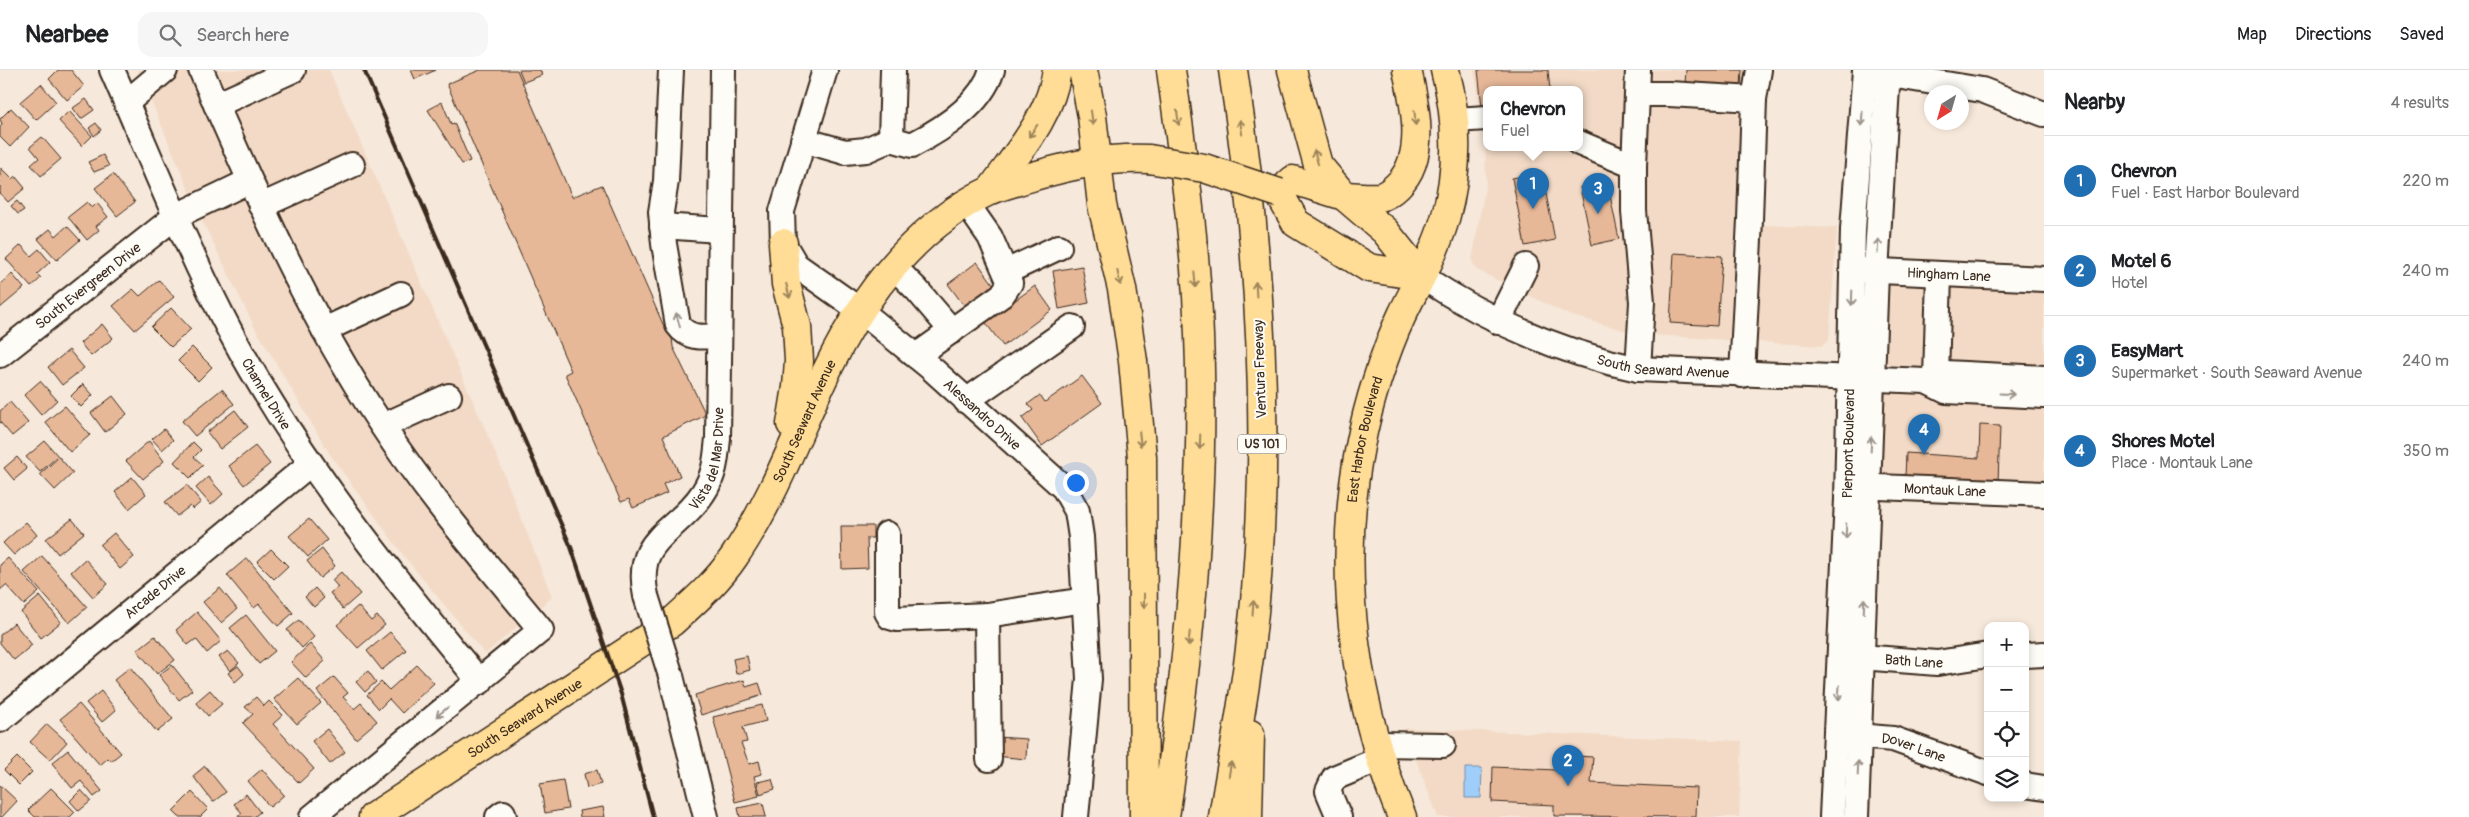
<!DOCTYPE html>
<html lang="en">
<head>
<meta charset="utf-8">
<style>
  body { margin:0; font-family:Pangolin,sans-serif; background:#f6f6f6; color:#202124 }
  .controls { position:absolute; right:15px; bottom:15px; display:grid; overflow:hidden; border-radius:10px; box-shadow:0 2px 8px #0003 }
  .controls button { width:45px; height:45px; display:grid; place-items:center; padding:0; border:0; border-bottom:1px solid #e0e0e0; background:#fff; color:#202124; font:25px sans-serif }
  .compass { position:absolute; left:1924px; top:15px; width:45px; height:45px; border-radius:50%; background:#fff; box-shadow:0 2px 8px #0003; rotate:217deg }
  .you { position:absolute; left:1075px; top:412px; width:18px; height:18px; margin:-12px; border:4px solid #fff; border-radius:50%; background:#1a73e8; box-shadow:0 0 0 8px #1a73e833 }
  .badge { display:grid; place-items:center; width:32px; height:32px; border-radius:50%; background:#1f6fb2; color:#fff; font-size:16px; font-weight:700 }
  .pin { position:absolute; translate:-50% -41px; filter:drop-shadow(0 1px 2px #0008) }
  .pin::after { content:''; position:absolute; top:26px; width:18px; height:15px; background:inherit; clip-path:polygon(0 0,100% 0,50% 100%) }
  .popup { position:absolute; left:1483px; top:16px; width:100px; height:65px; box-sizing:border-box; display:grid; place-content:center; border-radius:10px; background:#fff; filter:drop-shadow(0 1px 4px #0005); font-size:16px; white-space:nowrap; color:#757577 }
  .popup b { font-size:19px; color:#202124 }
  .popup::after { content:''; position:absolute; left:50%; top:100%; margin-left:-10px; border:10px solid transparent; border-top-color:#fff }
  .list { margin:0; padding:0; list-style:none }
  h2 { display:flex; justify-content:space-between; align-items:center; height:65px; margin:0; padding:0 20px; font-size:21px }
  h2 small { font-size:16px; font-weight:400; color:#757577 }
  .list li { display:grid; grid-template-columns:32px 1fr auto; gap:15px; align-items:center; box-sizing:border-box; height:90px; padding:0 20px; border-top:1px solid #e0e0e0 }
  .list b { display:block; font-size:19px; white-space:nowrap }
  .list p { margin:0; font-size:16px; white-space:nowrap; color:#757577 }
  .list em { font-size:16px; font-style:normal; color:#757577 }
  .icon { flex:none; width:28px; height:28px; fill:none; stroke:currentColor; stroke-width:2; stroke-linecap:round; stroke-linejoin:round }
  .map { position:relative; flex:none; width:2044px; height:747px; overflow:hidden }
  header { display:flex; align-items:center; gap:30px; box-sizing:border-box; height:70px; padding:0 25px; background:#fff; border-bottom:1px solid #e0e0e0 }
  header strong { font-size:24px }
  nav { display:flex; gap:28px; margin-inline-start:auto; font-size:18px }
  .search { width:350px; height:45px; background:#f6f6f6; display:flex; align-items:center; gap:12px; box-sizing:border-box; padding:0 18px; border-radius:15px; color:#757577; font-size:19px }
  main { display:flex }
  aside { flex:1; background:#fff }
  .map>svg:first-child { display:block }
  .built { fill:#f2dac6; fill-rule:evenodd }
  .water { fill:#9fcefb; stroke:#778ca3 }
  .building { fill:#e7b898; stroke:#3b2a1e }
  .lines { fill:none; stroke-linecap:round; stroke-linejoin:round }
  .minor-casing { stroke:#3b2a1e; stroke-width:28 }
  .major-casing { stroke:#3b2a1e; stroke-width:31 }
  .highway-casing { stroke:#3b2a1e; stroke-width:31 }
  .minor { stroke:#fdfcf7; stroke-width:24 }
  .major { stroke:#ffdd96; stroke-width:28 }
  .highway { stroke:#ffdd96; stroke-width:28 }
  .rail { stroke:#3b2a1e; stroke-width:4 }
  .minor-bridge-casing { stroke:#3b2a1e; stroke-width:28; stroke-linecap:butt }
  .major-bridge-casing { stroke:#3b2a1e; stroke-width:31; stroke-linecap:butt }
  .minor-bridge { stroke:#fdfcf7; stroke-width:24 }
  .major-bridge { stroke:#ffdd96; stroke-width:28 }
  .oneway { stroke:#9d845a }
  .oneway2 { stroke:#9c938a }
  .labels { text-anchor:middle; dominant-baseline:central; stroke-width:4; stroke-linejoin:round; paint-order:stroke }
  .shield { fill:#fdfcf7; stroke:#75695f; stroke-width:1 }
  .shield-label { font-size:12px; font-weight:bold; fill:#3b2a1e }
  .street-label { font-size:14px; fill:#3b2a1e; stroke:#fdfcf7 }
</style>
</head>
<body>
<header>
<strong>Nearbee</strong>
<div class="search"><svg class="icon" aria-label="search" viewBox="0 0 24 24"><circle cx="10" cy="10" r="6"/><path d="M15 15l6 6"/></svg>Search here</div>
<nav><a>Map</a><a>Directions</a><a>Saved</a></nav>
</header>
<main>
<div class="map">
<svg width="2044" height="747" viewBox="0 0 2044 747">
  <rect width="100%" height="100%" fill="#f6e8da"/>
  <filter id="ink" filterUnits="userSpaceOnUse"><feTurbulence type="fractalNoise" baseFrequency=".02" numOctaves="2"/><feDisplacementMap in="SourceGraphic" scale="10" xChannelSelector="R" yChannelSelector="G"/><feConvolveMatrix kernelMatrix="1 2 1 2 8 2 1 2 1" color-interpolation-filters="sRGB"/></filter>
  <g filter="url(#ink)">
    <path class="built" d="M138 0H329L498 389 552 527 485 584 404 486 331 386 254 256 200 146Z
      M1474 0H1766L1762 155 1837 158 1829 270 1822 276 1638 264 1569 245 1477 200 1472 191 1486 112 1485 62ZM1487 20H1579V78H1487Z
      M1854 200 2044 208V423L1847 415Z
      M1404 658 1742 671 1739 747H1438Z"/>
    <path class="water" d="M1465 698H1482L1481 728H1465Z"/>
    <path class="building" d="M58 0H71L84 16 67 30 49 9Z
      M411 0H436L415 9Z
      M480 0H517L572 127 602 115 666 261 672 267 673 277 706 345 663 366 680 406 663 414 667 423 633 438 629 429 621 432 565 304 571 301 447 14Z
      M519 0H540L542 5 524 12Z
      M1478 0H1548L1550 20H1487V37H1482Z
      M1686 0H1742L1741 18 1685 14Z
      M41 14 56 32 36 50 20 32Z
      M86 29 94 40 81 49 73 38Z
      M442 32 451 54 454 53 470 91 462 94 428 40Z
      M11 38 29 57 10 77 0 67V57L2 54 0 49Z
      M69 41 92 66 82 76 59 51Z
      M96 53 101 60 94 66 89 58Z
      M42 67 61 89 41 106 31 95 39 88 30 77Z
      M103 85 109 96 94 102 88 92Z
      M1 98 12 109 15 106 25 118 8 132 0 123Z
      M1542 103 1555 170 1525 176 1512 108Z
      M113 104 135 132 117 146 95 118Z
      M1607 111 1619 169 1592 175 1580 117Z
      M17 131 24 140 18 144 11 136Z
      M87 132 92 138 97 133 108 147 96 156 99 160 87 170 68 147Z
      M67 156 80 170 57 190 38 169 50 159 56 166Z
      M21 175 31 186 39 179 50 192 37 204 41 208 31 217 6 189Z
      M1674 183 1722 186 1717 256 1670 253Z
      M977 192 1000 223 971 245 948 214Z
      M1082 196 1089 233 1059 239 1053 201Z
      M12 204 24 218 0 238V214Z
      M159 210 174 227 135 260 113 236 133 219 140 226Z
      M1035 216 1052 240 1003 276 985 252Z
      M171 238 191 259 171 277 151 257Z
      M102 254 113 268 91 286 80 273Z
      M192 277 212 297 198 311 178 291Z
      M69 280 84 298 62 315 48 297Z
      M1082 306 1102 333 1042 376 1022 348 1033 340 1028 334 1040 325 1045 332Z
      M40 311 57 330 41 345 24 325Z
      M83 314 93 325 81 337 71 326Z
      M222 319 234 334 195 366 182 351Z
      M113 326 127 344 105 362 91 343Z
      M10 332 28 353 12 366 0 352V341Z
      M65 336 90 365 70 382 45 352Z
      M235 340 248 357 220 379 207 362Z
      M1980 355 2000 356 1998 413 1905 408 1906 383 1979 388Z
      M164 359 173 370 162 380 152 369Z
      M45 371 58 386 40 402 26 387Z
      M149 371 164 391 143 409 126 391Z
      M193 372 201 380 194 387 203 395 190 408 174 392Z
      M255 376 270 394 244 415 229 396Z
      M17 387 27 399 14 410 4 398Z
      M59 387 73 403 55 420 40 404Z
      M132 407 146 424 129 439 115 422Z
      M208 407 223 424 211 435 196 418Z
      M187 415 201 432 193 439 190 436 177 446 165 432Z
      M72 449 84 463 58 484 46 469Z
      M309 449 327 470 308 487 289 466Z
      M26 452 37 465 14 485 3 473Z
      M841 456H873V468H867L868 498 842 499Z
      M114 463 134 487 120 499 100 475Z
      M271 479 288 496 274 509 257 492Z
      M322 479 335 496 320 508 307 491Z
      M42 486 87 537 69 553 24 502Z
      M8 488 39 522 24 535 6 515 0 520V495Z
      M247 488 293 543 278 556 259 534 254 538 227 505Z
      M85 489 108 514 93 527 71 502Z
      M341 502 360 524 343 539 330 523 338 517 332 510Z
      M220 518 237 539 221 553 203 532Z
      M315 518 324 528 314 537 305 527Z
      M40 526 61 552 41 568 21 542Z
      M358 536 371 551 377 546 385 555 358 578 337 555Z
      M197 542 221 571 207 583 196 569 188 575 176 560Z
      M246 545 275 581 259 594 230 558Z
      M299 550 314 567 302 578 287 560Z
      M14 553 32 575 14 590 0 573V565Z
      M390 562 406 580 382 600 367 581Z
      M155 566 175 590 157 604 137 580Z
      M310 574 325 591 306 608 291 592Z
      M228 581 239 593 230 601 219 587Z
      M747 586 750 600 736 604 733 589Z
      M172 595 192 620 179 630 159 605Z
      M417 595 434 613 402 643 389 629 379 639 367 625 381 612 389 620Z
      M238 596 244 604 235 612 228 603Z
      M130 597 173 649 157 662 114 610Z
      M368 601 376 612 365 622 356 612Z
      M334 607 348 623 343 627 354 639 361 633 377 651 356 669 317 621Z
      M298 608 321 633 297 654 274 629Z
      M744 610 746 617 759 613 763 625 701 645 695 625Z
      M210 620 222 634 208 646 196 632Z
      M101 621 116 640 102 652 86 633Z
      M256 627 264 636 269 631 283 645 273 654 314 699 299 713 243 653 253 644 245 637Z
      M79 634 121 683 111 691 108 688 100 695 60 649Z
      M762 635 766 651 743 657 747 672 741 673 749 694 759 691 762 704 754 706 759 726 735 732 713 647Z
      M47 654 67 672 50 690 30 672Z
      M327 659 345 682 330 694 312 671Z
      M997 667 1027 669 1026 689 995 686Z
      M68 680 102 721 94 727 81 711 72 718 52 693Z
      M1557 685 1593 687 1591 713 1697 718 1696 747 1554 746V735L1492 732 1493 697 1556 700Z
      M17 687 32 702 19 715 4 700Z
      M205 696 226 722 213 732 193 706Z
      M262 699 284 725 270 737 248 711Z
      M597 700 601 714 587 718 584 704Z
      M772 709 775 719 760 724 757 712Z
      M563 710 568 739 545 743 540 714Z
      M0 715 17 731 2 747H0Z
      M51 718 75 742 70 747H35L28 740Z
      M81 720 91 731 79 741 70 731Z
      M192 722 208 739 200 747H179L173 741Z
      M246 724 260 742 254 747H237L242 743 234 734Z
      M763 733 766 747H740L738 738Z
      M603 737 605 747H580L579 741Z"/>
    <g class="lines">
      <defs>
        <g id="minor">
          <path id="s1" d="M112 0C151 88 187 180 232 265 300 391 389 502 480 612"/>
          <path d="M201 0C254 122 307 243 381 354 428 426 486 493 541 560L312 747"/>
          <path d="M671 0 666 111 661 142 664 174 678 255C688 269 703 267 718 266"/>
          <path id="s2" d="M825 0 782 141 783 173 796 195 861 241 932 299 1064 418 1077 441 1081 467 1089 609 1076 747"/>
          <path d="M1872 2 1982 20 2044 44"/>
          <path d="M1638 24H1669L1754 29 1750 150 1742 305"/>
          <path d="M1754 29 1759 0"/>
          <path d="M126 33 165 0"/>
          <path d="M216 35 293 0"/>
          <path d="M1455 50 1487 48"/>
          <path d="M891 69 893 0"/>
          <path d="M803 70 845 82 866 80 891 69 912 75C943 59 981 35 992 0"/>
          <path d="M1579 73 1634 96"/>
          <path d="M261 136 352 95"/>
          <path d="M662 156 719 160"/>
          <path d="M893 196 917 220 952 261"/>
          <path id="s3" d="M1860 200 2044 209"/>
          <path d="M1006 202 1059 177"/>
          <path id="s4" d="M1421 206C1488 251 1559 282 1638 299L1926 311 1946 321 2044 326"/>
          <path d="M1498 252 1526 196"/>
          <path d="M324 260 401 224"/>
          <path id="s5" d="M0 285 176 146 249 111"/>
          <path d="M916 286 1002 225 1010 213 990 167 967 134"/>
          <path d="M1638 299 1642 232 1634 141V96L1638 0"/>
          <path d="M1936 307 1939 205"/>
          <path d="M1926 311 1945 303 2044 308"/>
          <path d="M966 331 1072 257"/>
          <path d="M383 356 449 326"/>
          <path id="s6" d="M1854 416 2044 424"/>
          <path d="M887 464V542L890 547 897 549 987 545"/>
          <path id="s7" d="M646 526C633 467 677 463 703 423 715 405 716 389 718 368L723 0"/>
          <path d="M2025 585 2044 584"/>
          <path id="s8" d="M1848 586 1937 593 1988 585"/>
          <path d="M671 606 706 747"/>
          <path id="s9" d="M0 650 310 394"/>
          <path id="s10" d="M1845 665 1893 669 1988 703"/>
          <path d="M1376 674 1443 675"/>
          <path d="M989 689 987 545 1085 530"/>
          <path d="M2025 715 2044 718"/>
          <path d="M498 747 503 743 504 747"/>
          <path d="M1339 747 1328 721 1334 708 1380 689"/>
          <path id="s11" d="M1832 747 1847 429 1853 159 1865 0"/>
          <path d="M1856 747 1876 202 1888 0"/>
        </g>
        <g id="major">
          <path d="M1293 110 1344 126 1385 161 1421 206 1369 198 1296 153 1279 123Z"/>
          <path d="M1344 126C1355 126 1368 128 1379 127 1386 126 1393 120 1398 115 1427 87 1415 34 1407 0"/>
          <path d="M783 173 786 214 797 256 799 291 797 317 791 354"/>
          <path id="s12" d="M373 747 672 552C694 532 717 512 734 487 769 436 792 377 817 322 853 240 908 159 991 120 1005 114 1020 111 1034 106 1072 95 1109 87 1149 89"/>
          <path id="s13" d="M1402 747C1345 610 1331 453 1377 310 1384 288 1392 266 1402 245 1417 214 1435 183 1445 149 1459 100 1458 49 1445 0"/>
        </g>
        <path id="highway" d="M1083 0 1092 46 1102 135 1122 219 1133 291 1142 387 1144 747
          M1292 0 1318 95 1344 126
          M991 120C1017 83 1051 47 1057 0
          M1165 747C1190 580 1207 412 1198 244 1194 162 1182 81 1171 0
          M1223 747C1232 691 1243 635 1250 579 1273 388 1262 190 1233 0
          M1248 747 1250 664"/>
      </defs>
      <use href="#minor" class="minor-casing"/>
      <use href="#major" class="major-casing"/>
      <use href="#highway" class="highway-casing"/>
      <use href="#minor" class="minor"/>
      <use href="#major" class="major"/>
      <use href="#highway" class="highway"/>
      <path class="rail" d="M364 0 571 477 621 624 653 747"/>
      <defs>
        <path id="minor-bridge" d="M646 526 671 606"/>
        <path id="major-bridge" d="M1149 89 1204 98 1279 123"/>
      </defs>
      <use href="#minor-bridge" class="minor-bridge-casing"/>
      <use href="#major-bridge" class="major-bridge-casing"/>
      <use href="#minor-bridge" class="minor-bridge"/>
      <use href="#major-bridge" class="major-bridge"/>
    </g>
    <defs><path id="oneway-shaft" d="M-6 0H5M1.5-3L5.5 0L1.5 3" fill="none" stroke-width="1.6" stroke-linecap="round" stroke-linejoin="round" transform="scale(1.25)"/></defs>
    <g class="oneway">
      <use href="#oneway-shaft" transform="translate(1092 48) rotate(82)"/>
      <use href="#oneway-shaft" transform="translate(1178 48) rotate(82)"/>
      <use href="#oneway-shaft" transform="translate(1415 48) rotate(86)"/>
      <use href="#oneway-shaft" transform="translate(1241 57) rotate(-99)"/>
      <use href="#oneway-shaft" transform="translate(1033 61) rotate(125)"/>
      <use href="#oneway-shaft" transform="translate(1316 87) rotate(-106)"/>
      <use href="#oneway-shaft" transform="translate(1119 208) rotate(77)"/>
      <use href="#oneway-shaft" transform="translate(1195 210) rotate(85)"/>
      <use href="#oneway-shaft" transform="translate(1256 219) rotate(-93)"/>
      <use href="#oneway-shaft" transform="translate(788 221) rotate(76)"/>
      <use href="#oneway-shaft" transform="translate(1140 369) rotate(84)"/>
      <use href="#oneway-shaft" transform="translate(1200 372) rotate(92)"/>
      <use href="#oneway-shaft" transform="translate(1144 531) rotate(90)"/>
      <use href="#oneway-shaft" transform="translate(1253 538) rotate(-86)"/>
      <use href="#oneway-shaft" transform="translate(1189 569) rotate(96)"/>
      <use href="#oneway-shaft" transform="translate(1230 699) rotate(-81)"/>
    </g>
    <g class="oneway2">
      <use href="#oneway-shaft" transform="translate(1862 49) rotate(94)"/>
      <use href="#oneway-shaft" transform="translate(1878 176) rotate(-87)"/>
      <use href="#oneway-shaft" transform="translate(1852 228) rotate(92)"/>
      <use href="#oneway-shaft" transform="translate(678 250) rotate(-105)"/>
      <use href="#oneway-shaft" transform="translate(2007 324) rotate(3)"/>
      <use href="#oneway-shaft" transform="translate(1871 374) rotate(-88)"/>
      <use href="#oneway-shaft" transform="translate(1846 461) rotate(92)"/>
      <use href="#oneway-shaft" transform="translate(1864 536) rotate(-88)"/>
      <use href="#oneway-shaft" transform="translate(1839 623) rotate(94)"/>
      <use href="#oneway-shaft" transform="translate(442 642) rotate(141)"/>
      <use href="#oneway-shaft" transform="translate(1858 698) rotate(-88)"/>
    </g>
  </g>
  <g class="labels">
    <rect class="shield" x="1238" y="364.5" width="48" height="19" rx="4"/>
    <g class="shield-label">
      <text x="1262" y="374">US 101</text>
    </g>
    <g class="street-label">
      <text stroke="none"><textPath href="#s3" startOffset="89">Hingham Lane</textPath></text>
      <text stroke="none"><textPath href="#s5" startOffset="112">South Evergreen Drive</textPath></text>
      <text stroke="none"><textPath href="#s4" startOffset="262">South Seaward Avenue</textPath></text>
      <text transform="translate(1260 299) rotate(-92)">Ventura Freeway</text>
      <text stroke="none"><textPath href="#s1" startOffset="359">Channel Drive</textPath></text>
      <text stroke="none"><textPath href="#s2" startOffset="444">Alessandro Drive</textPath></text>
      <text stroke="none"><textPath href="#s12" startOffset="600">South Seaward Avenue</textPath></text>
      <text stroke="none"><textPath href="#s13" startOffset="386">East Harbor Boulevard</textPath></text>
      <text stroke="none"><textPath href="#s11" startOffset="374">Pierpont Boulevard</textPath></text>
      <text stroke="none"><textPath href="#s7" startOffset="160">Vista del Mar Drive</textPath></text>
      <text stroke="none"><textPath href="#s6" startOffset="91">Montauk Lane</textPath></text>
      <text stroke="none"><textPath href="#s9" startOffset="201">Arcade Drive</textPath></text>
      <text stroke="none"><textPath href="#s8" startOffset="66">Bath Lane</textPath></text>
      <text stroke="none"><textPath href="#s12" startOffset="181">South Seaward Avenue</textPath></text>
      <text stroke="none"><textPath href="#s10" startOffset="70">Dover Lane</textPath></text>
    </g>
  </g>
</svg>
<div class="controls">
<button>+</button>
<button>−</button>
<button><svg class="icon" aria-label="locate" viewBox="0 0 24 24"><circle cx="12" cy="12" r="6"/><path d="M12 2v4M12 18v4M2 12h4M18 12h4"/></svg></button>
<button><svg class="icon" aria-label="layers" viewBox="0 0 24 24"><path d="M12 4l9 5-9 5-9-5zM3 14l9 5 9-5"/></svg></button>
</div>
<svg class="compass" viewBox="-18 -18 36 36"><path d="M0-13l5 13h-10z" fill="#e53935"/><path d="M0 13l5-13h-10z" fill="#757577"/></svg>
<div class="you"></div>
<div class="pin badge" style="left:1533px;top:139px">1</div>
<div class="popup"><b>Chevron</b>Fuel</div>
<div class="pin badge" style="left:1568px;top:716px">2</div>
<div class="pin badge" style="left:1598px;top:144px">3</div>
<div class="pin badge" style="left:1924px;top:385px">4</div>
</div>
<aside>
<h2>Nearby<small>4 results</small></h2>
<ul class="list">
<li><span class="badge">1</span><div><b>Chevron</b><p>Fuel · East Harbor Boulevard</p></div><em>220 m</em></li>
<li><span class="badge">2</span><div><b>Motel 6</b><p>Hotel</p></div><em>240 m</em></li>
<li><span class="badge">3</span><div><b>EasyMart</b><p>Supermarket · South Seaward Avenue</p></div><em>240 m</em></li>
<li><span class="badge">4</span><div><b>Shores Motel</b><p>Place · Montauk Lane</p></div><em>350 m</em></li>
</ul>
</aside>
</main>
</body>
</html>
